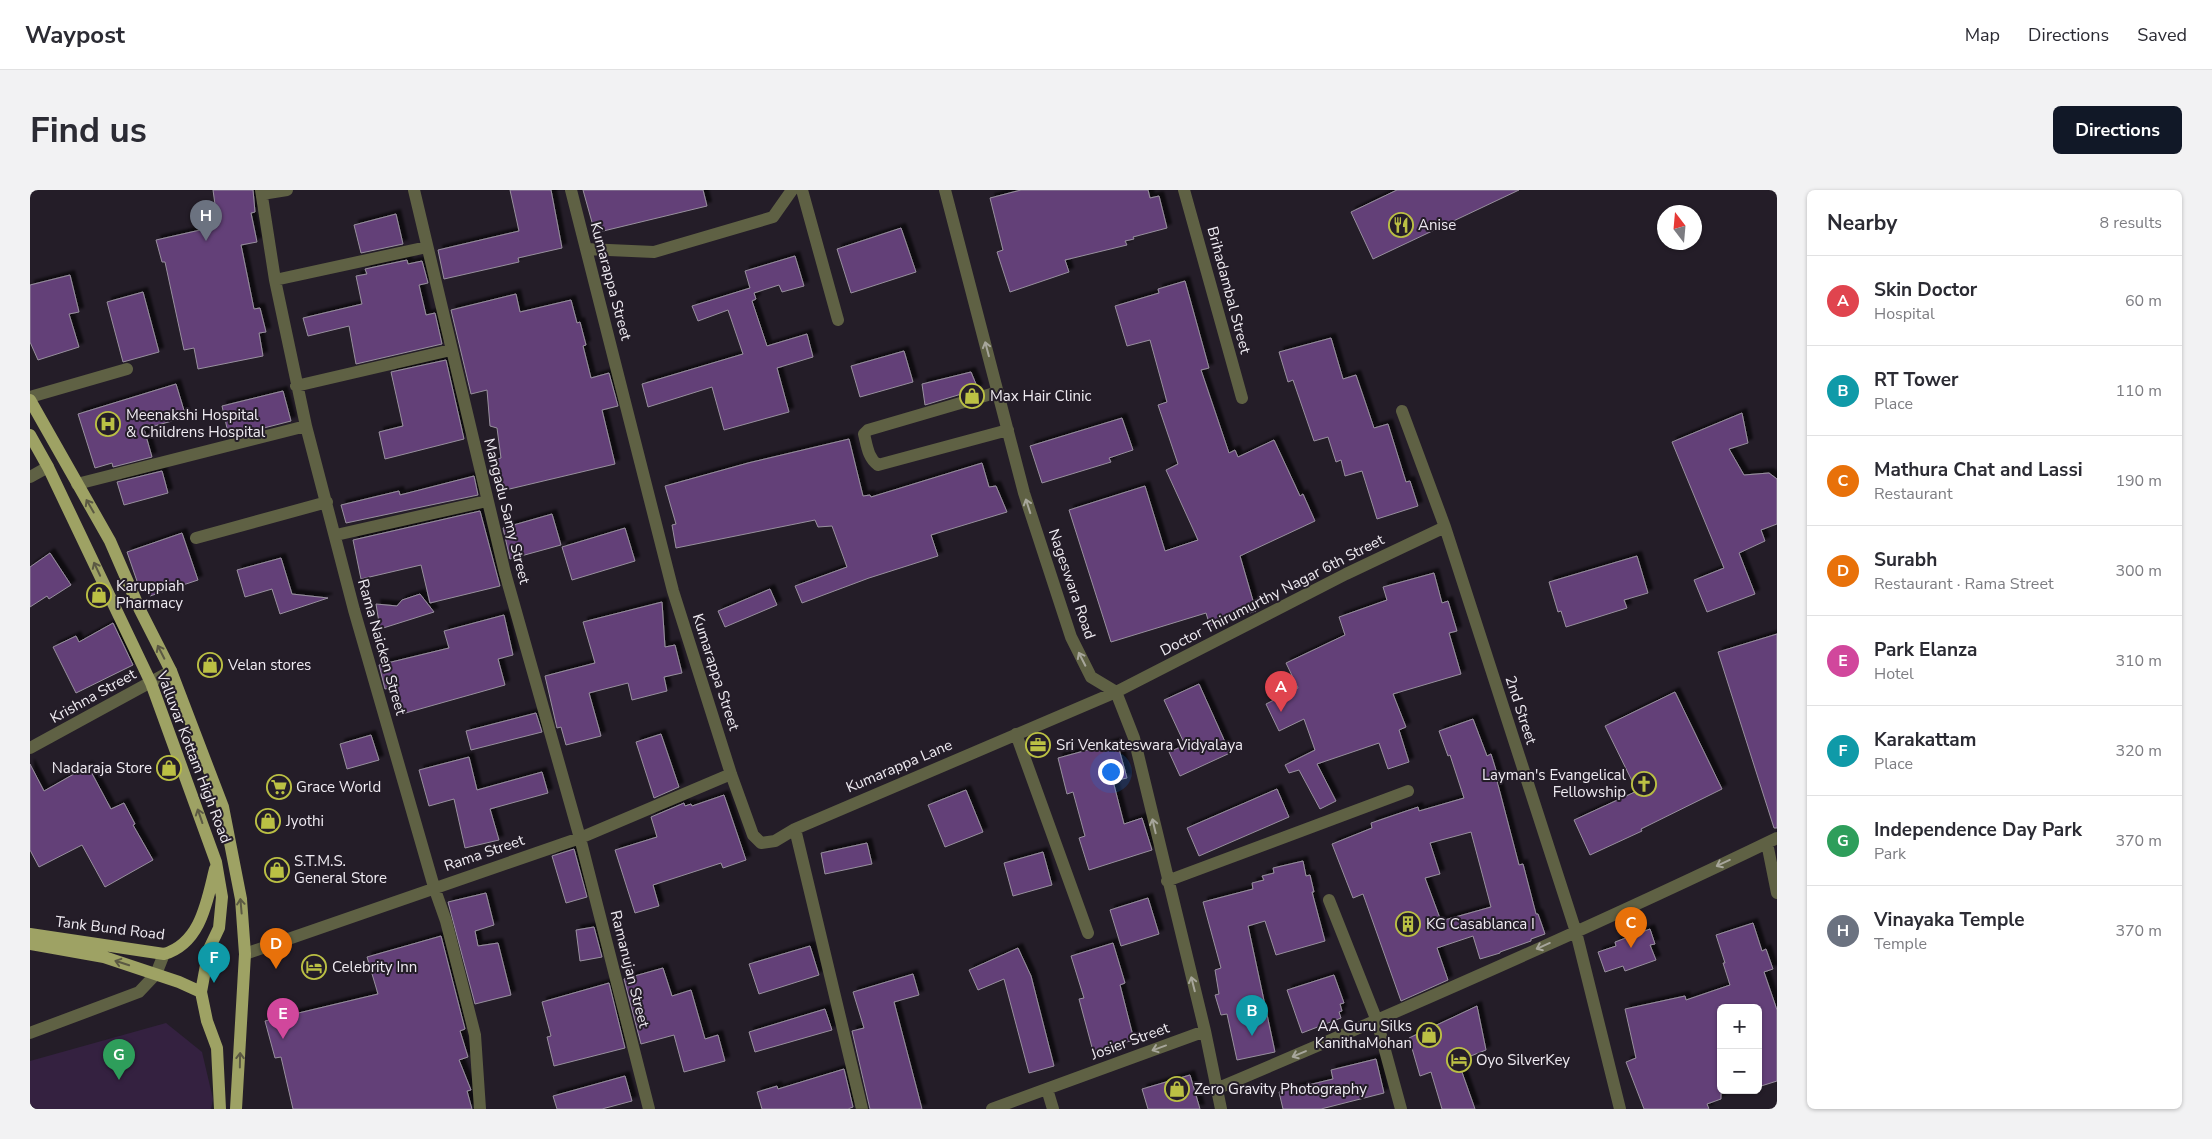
<!DOCTYPE html>
<html lang="en">
<head>
<meta charset="utf-8">
<style>
  body { margin:0; font-family:"Nunito Sans",sans-serif; background:#f2f2f3; color:#2b2b33 }
  .controls { position:absolute; right:15px; bottom:15px; display:grid; overflow:hidden; border-radius:8px; box-shadow:0 1px 4px #0004 }
  .controls button { width:45px; height:45px; display:grid; place-items:center; padding:0; border:0; border-bottom:1px solid #e1e1e2; background:#fff; color:#2b2b33; font:25px sans-serif }
  .compass { position:absolute; left:1627px; top:15px; width:45px; height:45px; border-radius:50%; background:#fff; box-shadow:0 1px 4px #0004; rotate:344deg }
  .you { position:absolute; left:1080px; top:581px; width:18px; height:18px; margin:-12px; border:4px solid #fff; border-radius:50%; background:#1a73e8; box-shadow:0 0 0 8px #1a73e833 }
  .badge { display:grid; place-items:center; width:32px; height:32px; border-radius:50%; background:#111827; color:#fff; font-size:16px; font-weight:700 }
  .pin { position:absolute; translate:-50% -41px; filter:drop-shadow(0 1px 2px #0008) }
  .pin::after { content:''; position:absolute; top:26px; width:18px; height:15px; background:inherit; clip-path:polygon(0 0,100% 0,50% 100%) }
  .list { margin:0; padding:0; list-style:none }
  h2 { display:flex; justify-content:space-between; align-items:center; height:65px; margin:0; padding:0 20px; font-size:21px }
  h2 small { font-size:16px; font-weight:400; color:#7c7c81 }
  .list li { display:grid; grid-template-columns:32px 1fr auto; gap:15px; align-items:center; box-sizing:border-box; height:90px; padding:0 20px; border-top:1px solid #e1e1e2 }
  .list b { display:block; font-size:19px; white-space:nowrap }
  .list p { margin:0; font-size:16px; white-space:nowrap; color:#7c7c81 }
  .list em { font-size:16px; font-style:normal; color:#7c7c81 }
  .map { position:relative; flex:none; width:1747px; height:919px; overflow:hidden; border-radius:8px }
  header { display:flex; align-items:center; gap:30px; box-sizing:border-box; height:70px; padding:0 25px; background:#fff; border-bottom:1px solid #e1e1e2 }
  header strong { font-size:24px }
  nav { display:flex; gap:28px; margin-inline-start:auto; font-size:18px }
  .intro { display:flex; align-items:center; justify-content:space-between; box-sizing:border-box; height:120px; padding:0 30px }
  h1 { margin:0; font-size:35px }
  .button { padding:12px 22px; border-radius:8px; background:#111827; color:#fff; font-size:18px; font-weight:700 }
  main { display:flex; gap:30px; padding:0 30px }
  aside { flex:1; background:#fff; border-radius:8px; box-shadow:0 1px 4px #0004 }
  .map>svg:first-child { display:block }
  .green { fill:#342140 }
  .building { fill:#634078; stroke:#98909e; fill-rule:evenodd; filter:url(#shadow) }
  .lines { fill:none; stroke-linecap:round; stroke-linejoin:round }
  .minor { stroke:#5f6144; stroke-width:12 }
  .major { stroke:#9ea264; stroke-width:12 }
  .oneway { stroke:#a7a69b }
  .oneway2 { stroke:#5b5943 }
  .labels { text-anchor:middle; dominant-baseline:central; stroke-width:4; stroke-linejoin:round; paint-order:stroke }
  .poi-label { font-size:15px; fill:#efebf2; stroke:#241d28; text-anchor:start }
  .street-label { font-size:15px; fill:#efebf2; stroke:#241d28 }
</style>
</head>
<body>
<header>
<strong>Waypost</strong>
<nav><a>Map</a><a>Directions</a><a>Saved</a></nav>
</header>
<div class="intro"><h1>Find us</h1><a class="button">Directions</a></div>
<main>
<div class="map">
<svg width="1747" height="919" viewBox="0 0 1747 919">
  <defs>
    <filter id="shadow"><feDropShadow dx="4.5" dy="-4.5" stdDeviation="1" flood-color="#0009"/></filter>
  </defs>
  <rect width="100%" height="100%" fill="#241d28"/>
  <path class="green" d="M136 833 172 862 183 909 181 919H0V871Z"/>
  <path class="building" d="M183 0H223L225 22 221 23 227 52 211 55 224 119 230 118 236 142 229 143 233 166 168 179 164 158 154 160 135 72H132L126 50 188 36Z
    M480 0H521L532 58 488 68 489 72 414 89 408 60 489 41Z
    M553 0H673L677 16 565 43Z
    M991 0H1118L1120 8 1129 6 1137 38 1103 47 1104 49 1095 51 1097 55 1035 70 1039 82 980 102 967 62 973 60 960 8Z
    M1367 0H1489L1343 69 1321 22Z
    M366 24 373 54 331 63 324 35Z
    M871 38 886 82 821 103 807 59Z
    M765 66 774 96 752 102 749 95 724 103 726 109 722 111 737 156 777 144 783 167 747 178 759 222 694 240 682 197 618 217 612 194 713 164 698 120 668 131 662 116 720 98 715 81Z
    M377 70 378 74 392 71 398 93 389 95 396 125 405 123 412 154 326 174 319 136 278 146 273 128 332 114 326 86 337 84 335 79Z
    M40 85 49 122 39 124 49 157 8 170 0 152V95Z
    M1155 91 1179 178 1171 180 1199 263 1205 260 1208 267 1244 250 1270 306 1273 304 1285 331 1210 366 1226 421 1180 436 1176 423 1081 452 1039 320 1115 296 1135 361 1168 350 1136 280 1148 274 1128 215 1137 212 1120 150 1097 156 1085 116 1129 103 1128 99Z
    M113 102 129 162 93 172 77 112Z
    M486 104 490 122 541 110 547 133 550 132 556 155 553 156 561 188 579 183 588 216 572 220 585 274 467 302 464 270 471 268 467 238 460 236 457 200 441 204 421 120Z
    M1301 148 1313 189 1326 185 1344 238 1358 234 1376 292 1380 291 1388 316 1347 329 1332 281 1315 286 1311 270 1306 272 1298 247 1284 251 1263 190 1258 192 1249 162Z
    M874 161 883 192 830 207 821 176Z
    M416 170 434 249 355 269 349 242 373 236 361 182Z
    M941 182 948 199 895 215 892 194Z
    M146 194 156 227 114 239 122 267 83 277 82 273 65 278 48 224Z
    M253 201 261 231 199 247 192 216Z
    M1712 223 1718 253 1699 259 1714 285 1739 283 1747 289V334L1731 340 1735 351 1709 363 1725 404 1677 422 1664 390 1694 378 1642 252Z
    M1092 228 1103 260 1079 268 1081 272 1012 293 1000 256Z
    M819 249 833 306 840 305 841 307 952 273 959 297 966 296 977 322 901 345 908 366 839 388 772 413 765 396 817 377 802 336 788 337 785 330 646 358 642 335 646 334 635 296 718 273Z
    M132 281 138 303 94 315 87 292Z
    M444 286 448 305 316 333 311 315 369 301 370 305Z
    M450 321 470 396 400 413 391 375 331 389 323 350Z
    M522 324 531 355 480 369 473 338Z
    M595 338 605 371 542 390 532 357Z
    M152 343 168 390 120 406 115 392 108 394 97 362Z
    M20 363 41 395 19 409 17 406 0 417V377Z
    M1607 366 1618 403 1594 410 1597 418 1536 437 1531 421 1528 422 1519 392Z
    M251 368 262 404 298 408 250 424 242 399 215 407 207 380Z
    M1404 383 1412 413 1418 411 1427 441 1419 443 1431 484 1363 504 1376 537 1369 540 1379 572 1358 579 1349 553 1287 574 1306 611 1290 619 1269 580 1259 583 1255 575 1285 560 1274 529 1249 541 1236 514 1268 498 1256 473 1315 445 1309 427 1357 410 1353 397Z
    M740 399 747 415 695 437 688 421Z
    M390 404 404 422 350 439 346 414 367 416 372 410Z
    M632 412 635 457 645 455 652 483 634 487 637 501 602 510 598 493 559 503 571 546 536 555 531 537 527 538 515 486 565 473 553 432Z
    M474 425 483 465 468 469 475 495 372 524 365 497 355 499 349 475 419 458 414 441Z
    M83 433 103 475 46 503 23 457 46 446 49 452Z
    M1747 444V638H1744L1688 462Z
    M1169 494 1200 563 1150 586 1139 562 1155 555 1134 510Z
    M1645 502 1692 599 1611 639 1612 641 1560 665 1544 630 1607 601 1575 536Z
    M506 523 512 542 441 560 436 541Z
    M1443 529 1457 566 1461 564 1469 590 1467 591 1489 675 1493 674 1506 724H1508L1515 744 1501 749V751L1470 762V763L1450 769 1443 746 1407 758 1418 790 1371 811 1333 704 1323 708 1302 654 1342 638 1341 633 1388 617 1389 621 1434 608 1420 565 1418 566 1409 541ZM1441 642 1461 717 1411 731 1395 688 1410 684 1400 653Z
    M631 544 649 597 624 608 606 552Z
    M341 545 349 570 317 579 310 554Z
    M1087 552 1097 588 1083 591 1094 634 1112 628 1122 660 1059 680 1049 648 1055 646 1043 602 1037 604 1028 568Z
    M439 567 447 600 512 582 518 603 460 619 469 650 435 658 424 609 399 616 389 580Z
    M0 574 14 601 58 576 81 619 94 613 105 634 103 635 123 670 75 697 52 655 9 677 0 660Z
    M1247 599 1259 627 1169 666 1157 638Z
    M936 600 953 642 915 657 898 615Z
    M694 605 716 670 693 678 691 673 623 695 629 716 605 723 585 660 627 647 621 627 654 613 655 616 661 614 662 616Z
    M837 653 842 674 795 684 791 663Z
    M544 659 557 707 536 713 522 666Z
    M1013 662 1022 695 983 706 974 673Z
    M1273 671 1276 686 1280 685 1284 702H1282L1295 751 1246 765 1235 731 1218 736 1245 862 1207 870 1197 824 1191 825 1185 805 1189 804 1185 780 1191 778 1173 712 1223 699 1222 693 1234 690 1232 686 1244 683 1243 678Z
    M456 703 464 735 445 741 448 756 468 753 481 805 445 814 418 712Z
    M1118 708 1129 744 1091 756 1080 720Z
    M1723 733 1732 761 1736 759 1743 779 1734 782 1747 820V891L1728 897V818H1691V909L1677 914 1679 919H1614L1596 872 1606 868 1595 819 1655 806 1656 810 1700 795 1693 773H1695L1686 745Z
    M564 737 572 767 550 771 546 740Z
    M1620 739 1625 754 1620 755 1626 770 1595 781 1593 776 1575 782 1568 762 1586 756 1585 752Z
    M411 746 435 839 430 841 438 867 429 870 441 900 437 901 442 919H263L251 867 245 868 235 831 348 804 337 767Z
    M1083 753 1095 793 1090 795 1104 850 1063 861 1049 809 1054 808 1041 766Z
    M780 756 789 785 729 804 719 774Z
    M988 758 1001 786 1024 876 999 883 974 789 948 800 939 780Z
    M633 778 642 806 661 800 675 849 688 845 695 871 654 882 644 845 611 854 594 789Z
    M883 784 889 805 864 812 892 919H840L822 841 834 838 823 802Z
    M1304 785 1314 813 1310 814 1312 821 1309 822 1311 828 1272 843 1257 800Z
    M579 793 595 858 524 876 517 847 521 846 512 812Z
    M1447 816 1456 860 1428 871 1445 919H1412L1401 882 1390 886 1379 848Z
    M795 819 802 840 725 862 719 842Z
    M1346 869 1354 903 1291 919H1253L1249 902 1303 889 1301 880Z
    M814 879 823 917 818 919H732L727 902 747 896 748 899Z
    M1160 885 1170 919H1118L1112 899Z
    M595 886 602 911 572 919H527L523 906Z"/>
  <g class="lines">
    <path class="minor" d="M231 0 245 90 276 236 324 420 404 697 416 731 445 845 450 919
      M384 0 475 383 550 648 619 919
      M541 0 643 401 701 584 723 645 731 653 745 651 765 639 1086 502 1316 384 1415 337
      M772 0 808 130
      M915 0 994 303 1041 447 1061 487 1086 502 1104 548 1175 841 1191 919
      M1154 0 1212 208
      M232 4 257 0
      M556 59 624 62 743 27 762 0
      M245 90 397 57
      M266 196 421 160
      M968 202 838 240 834 244C837 256 838 268 848 275L978 240
      M0 207 97 179
      M1372 221 1415 337 1546 742 1590 919
      M0 287 18 277
      M47 294 276 236
      M306 345 457 311
      M166 348 297 312
      M986 544 1058 743
      M0 558 141 481
      M765 639 832 919
      M1737 653 1747 703
      M1137 691 1378 601
      M1299 710 1347 831 1371 919
      M215 764 550 648 701 584
      M0 843 109 802 126 784 134 764
      M1017 899 1023 919
      M1186 899C1375 819 1563 737 1747 648
      M962 919 1175 841"/>
    <path class="major" d="M0 210 80 351 110 420 141 481 193 617 211 709 215 764 206 919
      M0 245 18 277 121 493 186 672 192 707 189 738 179 759 171 802 177 831 187 858 190 919
      M0 744 134 764C171 753 177 711 185 679
      M0 754 74 767 149 792 171 802"/>
  </g>
  <defs><path id="oneway-shaft" d="M-6 0H5M1.5-3L5.5 0L1.5 3" fill="none" stroke-width="1.6" stroke-linecap="round" stroke-linejoin="round" transform="scale(1.25)"/></defs>
  <g class="oneway">
    <use href="#oneway-shaft" transform="translate(957 159) rotate(-105)"/>
    <use href="#oneway-shaft" transform="translate(998 316) rotate(-108)"/>
    <use href="#oneway-shaft" transform="translate(1052 469) rotate(-117)"/>
    <use href="#oneway-shaft" transform="translate(1124 636) rotate(-103)"/>
    <use href="#oneway-shaft" transform="translate(1693 673) rotate(155)"/>
    <use href="#oneway-shaft" transform="translate(1513 756) rotate(156)"/>
    <use href="#oneway-shaft" transform="translate(1163 794) rotate(-104)"/>
    <use href="#oneway-shaft" transform="translate(1129 858) rotate(160)"/>
    <use href="#oneway-shaft" transform="translate(1269 864) rotate(157)"/>
  </g>
  <g class="oneway2">
    <use href="#oneway-shaft" transform="translate(60 316) rotate(-120)"/>
    <use href="#oneway-shaft" transform="translate(67 379) rotate(-115)"/>
    <use href="#oneway-shaft" transform="translate(131 462) rotate(-117)"/>
    <use href="#oneway-shaft" transform="translate(170 626) rotate(-109)"/>
    <use href="#oneway-shaft" transform="translate(211 716) rotate(-95)"/>
    <use href="#oneway-shaft" transform="translate(92 773) rotate(-162)"/>
    <use href="#oneway-shaft" transform="translate(210 870) rotate(-89)"/>
  </g>
  <defs>
    <symbol id="restaurant-ring" viewBox="-11 -11 22 22"><circle r="9.5" fill="#241d28" stroke="#bbc044" stroke-width="1.5"/><path d="M-5-6h1v4h1v-4h1v4h1v-4h1v5L-1.5 .5V6h-2V.5L-5-1ZM5-6V6H3V1.5H1.5Q1.5-4 5-6Z" fill="#bbc044"/></symbol>
    <symbol id="shop-ring" viewBox="-11 -11 22 22"><circle r="9.5" fill="#241d28" stroke="#bbc044" stroke-width="1.5"/><path d="M-5-2.5h2.3a2.7 3.5 0 0 1 5.4 0H5L5.5 6h-11ZM-1.5-2.5h3a1.5 2.3 0 0 0-3 0Z" fill="#bbc044"/></symbol>
    <symbol id="hospital-ring" viewBox="-11 -11 22 22"><circle r="9.5" fill="#241d28" stroke="#bbc044" stroke-width="1.5"/><path d="M-5-5h3v3.5h4V-5h3V5h-3V1.5h-4V5h-3Z" fill="#bbc044"/></symbol>
    <symbol id="office-ring" viewBox="-11 -11 22 22"><circle r="9.5" fill="#241d28" stroke="#bbc044" stroke-width="1.5"/><path d="M-6-3h4V-5.5h4V-3h4V5H-6ZM-1-4.5V-3h2v-1.5ZM-6 0V1H6V0Z" fill="#bbc044"/></symbol>
    <symbol id="church-ring" viewBox="-11 -11 22 22"><circle r="9.5" fill="#241d28" stroke="#bbc044" stroke-width="1.5"/><path d="M-1.2-6h2.4v3.5h3.3v2.4h-3.3V6h-2.4V-.1h-3.3v-2.4h3.3Z" fill="#bbc044"/></symbol>
    <symbol id="supermarket-ring" viewBox="-11 -11 22 22"><circle r="9.5" fill="#241d28" stroke="#bbc044" stroke-width="1.5"/><path d="M-6-5.5h2.5l.6 2H6L4.5 2H-2.5L-4.4-4H-6ZM-1.5 3.2a1.3 1.3 0 1 0 .1 0ZM3 3.2a1.3 1.3 0 1 0 .1 0Z" fill="#bbc044"/></symbol>
    <symbol id="building-ring" viewBox="-11 -11 22 22"><circle r="9.5" fill="#241d28" stroke="#bbc044" stroke-width="1.5"/><path d="M-4-6H4V6H1V3H-1V6H-4ZM-2.5-4.3h1.7v1.8h-1.7ZM.8-4.3h1.7v1.8H.8ZM-2.5-1h1.7V.8h-1.7ZM.8-1h1.7V.8H.8Z" fill="#bbc044"/></symbol>
    <symbol id="hotel-ring" viewBox="-11 -11 22 22"><circle r="9.5" fill="#241d28" stroke="#bbc044" stroke-width="1.5"/><path d="M-6-4.5h1.5V1H6V5H4.5V3h-9V5H-6ZM-4 0a1.8 1.8 0 1 1 3.6 0ZM.5 0V-2.5h3Q6-2.5 6 0Z" fill="#bbc044"/></symbol>
  </defs>
  <g fill-rule="evenodd">
    <use href="#restaurant-ring" x="1357" y="21" width="28" height="28"/>
    <use href="#shop-ring" x="928" y="192" width="28" height="28"/>
    <use href="#hospital-ring" x="64" y="220" width="28" height="28"/>
    <use href="#shop-ring" x="55" y="391" width="28" height="28"/>
    <use href="#shop-ring" x="166" y="461" width="28" height="28"/>
    <use href="#office-ring" x="994" y="541" width="28" height="28"/>
    <use href="#shop-ring" x="125" y="564" width="28" height="28"/>
    <use href="#church-ring" x="1600" y="580" width="28" height="28"/>
    <use href="#supermarket-ring" x="235" y="583" width="28" height="28"/>
    <use href="#shop-ring" x="224" y="617" width="28" height="28"/>
    <use href="#shop-ring" x="233" y="666" width="28" height="28"/>
    <use href="#building-ring" x="1364" y="720" width="28" height="28"/>
    <use href="#hotel-ring" x="270" y="763" width="28" height="28"/>
    <use href="#shop-ring" x="1385" y="831" width="28" height="28"/>
    <use href="#hotel-ring" x="1415" y="856" width="28" height="28"/>
    <use href="#shop-ring" x="1133" y="885" width="28" height="28"/>
  </g>
  <g class="labels">
    <g class="poi-label">
      <text x="1388" y="35">Anise</text>
      <text x="960" y="206">Max Hair Clinic</text>
      <text x="96" y="225">Meenakshi Hospital<tspan x="96" dy="17">&amp; Childrens Hospital</tspan></text>
      <text x="86" y="396">Karuppiah<tspan x="86" dy="17">Pharmacy</tspan></text>
      <text x="198" y="475">Velan stores</text>
      <text x="1026" y="555">Sri Venkateswara Vidyalaya</text>
      <text x="122" y="578" text-anchor="end">Nadaraja Store</text>
      <text x="1596" y="585" text-anchor="end">Layman's Evangelical<tspan x="1596" dy="17">Fellowship</tspan></text>
      <text x="266" y="597">Grace World</text>
      <text x="256" y="631">Jyothi</text>
      <text x="264" y="671">S.T.M.S.<tspan x="264" dy="17">General Store</tspan></text>
      <text x="1396" y="734">KG Casablanca I</text>
      <text x="302" y="777">Celebrity Inn</text>
      <text x="1382" y="836" text-anchor="end">AA Guru Silks<tspan x="1382" dy="17">KanithaMohan</tspan></text>
      <text x="1446" y="870">Oyo SilverKey</text>
      <text x="1164" y="899">Zero Gravity Photography</text>
    </g>
    <g class="street-label">
      <text transform="translate(581 91) rotate(75)">Kumarappa Street</text>
      <text transform="translate(1199 100) rotate(75)">Brihadambal Street</text>
      <text transform="translate(477 321) rotate(76)">Mangadu Samy Street</text>
      <text transform="translate(1042 394) rotate(71)">Nageswara Road</text>
      <text transform="translate(1242 405) rotate(-27)">Doctor Thirumurthy Nagar 6th Street</text>
      <text transform="translate(352 457) rotate(74)">Rama Naicken Street</text>
      <text transform="translate(686 482) rotate(72)">Kumarappa Street</text>
      <text transform="translate(63 506) rotate(-29)">Krishna Street</text>
      <text transform="translate(1491 520) rotate(72)">2nd Street</text>
      <text transform="translate(164 567) rotate(69)">Valluvar Kottam High Road</text>
      <text transform="translate(869 576) rotate(-23)">Kumarappa Lane</text>
      <text transform="translate(454 663) rotate(-19)">Rama Street</text>
      <text transform="translate(80 738) rotate(7)">Tank Bund Road</text>
      <text transform="translate(600 779) rotate(76)">Ramanujan Street</text>
      <text transform="translate(1100 851) rotate(-20)">Josier Street</text>
    </g>
  </g>
</svg>
<div class="controls">
<button>+</button>
<button>−</button>
</div>
<svg class="compass" viewBox="-18 -18 36 36"><path d="M0-13l5 13h-10z" fill="#e53935"/><path d="M0 13l5-13h-10z" fill="#7c7c81"/></svg>
<div class="you"></div>
<div class="pin badge" style="left:1251px;top:522px;background:#e0444e">A</div>
<div class="pin badge" style="left:1222px;top:846px;background:#0f9aa8">B</div>
<div class="pin badge" style="left:1601px;top:758px;background:#e8710a">C</div>
<div class="pin badge" style="left:246px;top:779px;background:#e8710a">D</div>
<div class="pin badge" style="left:253px;top:849px;background:#d1479c">E</div>
<div class="pin badge" style="left:184px;top:793px;background:#0f9aa8">F</div>
<div class="pin badge" style="left:89px;top:890px;background:#2e9e5b">G</div>
<div class="pin badge" style="left:176px;top:51px;background:#6b7280">H</div>
</div>
<aside>
<h2>Nearby<small>8 results</small></h2>
<ul class="list">
<li><span class="badge" style="background:#e0444e">A</span><div><b>Skin Doctor</b><p>Hospital</p></div><em>60 m</em></li>
<li><span class="badge" style="background:#0f9aa8">B</span><div><b>RT Tower</b><p>Place</p></div><em>110 m</em></li>
<li><span class="badge" style="background:#e8710a">C</span><div><b>Mathura Chat and Lassi</b><p>Restaurant</p></div><em>190 m</em></li>
<li><span class="badge" style="background:#e8710a">D</span><div><b>Surabh</b><p>Restaurant · Rama Street</p></div><em>300 m</em></li>
<li><span class="badge" style="background:#d1479c">E</span><div><b>Park Elanza</b><p>Hotel</p></div><em>310 m</em></li>
<li><span class="badge" style="background:#0f9aa8">F</span><div><b>Karakattam</b><p>Place</p></div><em>320 m</em></li>
<li><span class="badge" style="background:#2e9e5b">G</span><div><b>Independence Day Park</b><p>Park</p></div><em>370 m</em></li>
<li><span class="badge" style="background:#6b7280">H</span><div><b>Vinayaka Temple</b><p>Temple</p></div><em>370 m</em></li>
</ul>
</aside>
</main>
</body>
</html>
